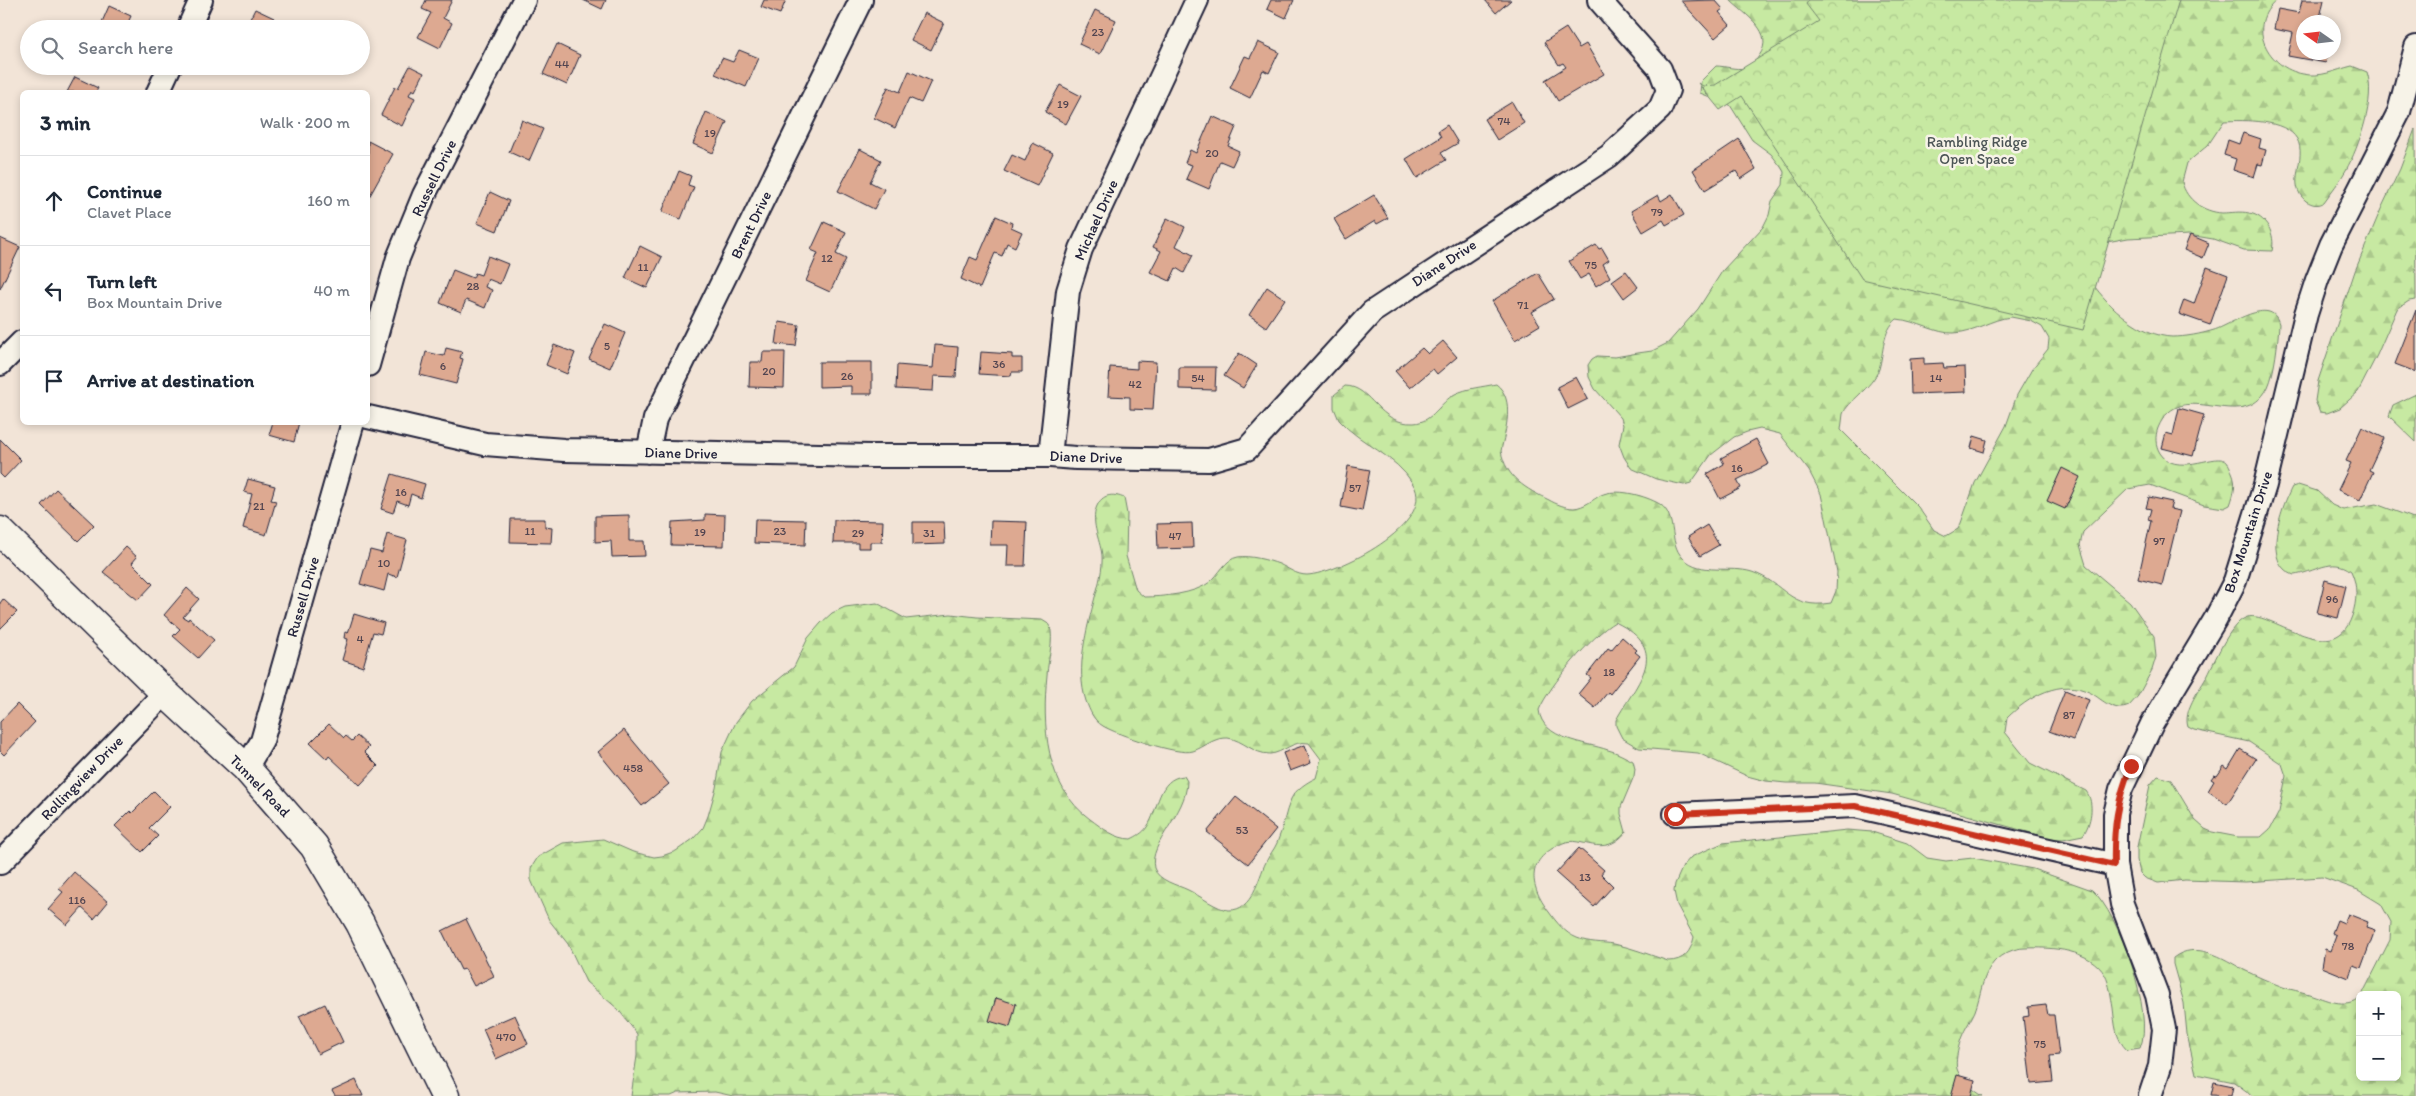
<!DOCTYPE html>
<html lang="en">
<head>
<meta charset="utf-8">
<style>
  body { margin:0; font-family:Itim,sans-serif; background:#f6f6f7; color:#1f2937 }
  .controls { position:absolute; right:15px; bottom:15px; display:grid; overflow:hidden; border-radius:8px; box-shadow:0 2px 8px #0003 }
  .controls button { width:45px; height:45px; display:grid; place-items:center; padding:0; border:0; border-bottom:1px solid #e0e1e3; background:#fff; color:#1f2937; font:25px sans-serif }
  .compass { position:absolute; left:2296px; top:15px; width:45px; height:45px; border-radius:50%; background:#fff; box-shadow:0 2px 8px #0003; rotate:284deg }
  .stop { position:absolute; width:15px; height:15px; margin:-11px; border:4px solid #c8321e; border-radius:50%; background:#fff }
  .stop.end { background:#c8321e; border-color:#fff; box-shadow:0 1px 5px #0008 }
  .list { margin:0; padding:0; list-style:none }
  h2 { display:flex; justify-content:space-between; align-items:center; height:65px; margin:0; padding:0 20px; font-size:21px }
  h2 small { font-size:16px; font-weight:400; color:#747a83 }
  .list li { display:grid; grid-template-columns:32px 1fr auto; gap:15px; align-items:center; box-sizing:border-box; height:90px; padding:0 20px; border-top:1px solid #e0e1e3 }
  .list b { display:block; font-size:19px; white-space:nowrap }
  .list p { margin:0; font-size:16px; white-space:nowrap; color:#747a83 }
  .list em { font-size:16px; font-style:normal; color:#747a83 }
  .icon { flex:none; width:28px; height:28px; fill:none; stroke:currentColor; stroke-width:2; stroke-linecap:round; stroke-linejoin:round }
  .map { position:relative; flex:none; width:2416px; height:1096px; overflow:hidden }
  .search { position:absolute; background:#fff; box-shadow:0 2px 8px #0003; left:20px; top:20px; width:350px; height:55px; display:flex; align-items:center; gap:12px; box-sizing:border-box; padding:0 18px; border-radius:28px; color:#747a83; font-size:19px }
  .panel { position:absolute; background:#fff; box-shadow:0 2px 8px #0003; left:20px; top:90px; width:350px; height:335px; border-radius:8px }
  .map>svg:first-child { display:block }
  .forest { fill:url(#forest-firs); stroke:#74866e; fill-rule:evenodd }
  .park { fill:url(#park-crowns); stroke:#74866e }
  .building { fill:#dda991; stroke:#22223b }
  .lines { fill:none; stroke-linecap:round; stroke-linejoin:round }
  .street-casing { stroke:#22223b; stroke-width:26 }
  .secondary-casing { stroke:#22223b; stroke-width:31 }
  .street { stroke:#f7f3e8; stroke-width:22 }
  .secondary { stroke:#f7f3e8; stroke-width:28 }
  .route { stroke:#c8321e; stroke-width:6 }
  .labels { text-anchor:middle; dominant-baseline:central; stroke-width:5; stroke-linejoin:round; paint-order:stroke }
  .number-label { font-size:12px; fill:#514450 }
  .park-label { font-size:15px; fill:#4b5455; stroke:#f7f3e8 }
  .street-label { font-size:15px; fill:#22223b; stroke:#f7f3e8 }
</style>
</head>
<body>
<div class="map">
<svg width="2416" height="1096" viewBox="0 0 2416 1096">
  <defs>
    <pattern id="forest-firs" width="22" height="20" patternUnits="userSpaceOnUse" patternTransform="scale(1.25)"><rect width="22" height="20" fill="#c7e9a2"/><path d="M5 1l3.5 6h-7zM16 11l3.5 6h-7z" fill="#abc88c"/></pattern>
    <pattern id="park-crowns" width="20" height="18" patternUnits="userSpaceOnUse" patternTransform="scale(1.25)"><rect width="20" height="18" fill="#c7e9a2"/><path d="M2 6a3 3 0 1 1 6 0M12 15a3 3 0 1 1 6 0" fill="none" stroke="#abc88c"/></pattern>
  </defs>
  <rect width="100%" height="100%" fill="#f2e4d7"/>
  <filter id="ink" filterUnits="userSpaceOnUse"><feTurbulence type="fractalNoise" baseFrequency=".02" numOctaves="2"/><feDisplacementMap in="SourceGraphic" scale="10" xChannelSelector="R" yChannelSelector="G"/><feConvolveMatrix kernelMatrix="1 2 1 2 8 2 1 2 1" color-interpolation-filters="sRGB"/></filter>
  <g filter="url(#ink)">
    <path class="forest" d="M1730 0H2277C2245 26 2268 68 2303 74 2321 78 2335 70 2352 66L2367 72C2376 98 2359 147 2346 170 2340 181 2331 192 2324 202 2317 206 2313 205 2306 201 2285 184 2308 159 2297 139 2285 119 2244 120 2224 121L2208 145 2187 163 2182 182C2186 200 2204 212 2222 213 2231 213 2240 211 2249 213 2266 216 2276 234 2272 251L2244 250 2213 239 2189 235 2128 238 2107 242 2092 283C2109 307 2141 336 2172 337 2186 337 2201 334 2214 330 2229 326 2272 294 2279 324 2278 341 2275 372 2268 387 2242 438 2181 373 2158 428 2155 436 2155 445 2160 453 2175 477 2213 454 2224 460 2229 462 2230 468 2232 472 2237 483 2234 494 2230 505L2224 508 2204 505 2150 485 2128 489 2083 532 2080 545 2086 565 2130 602 2154 636 2156 657 2152 670 2138 696 2129 706C2114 713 2103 700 2091 693 2061 677 2028 697 2007 718L2005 732 2030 763 2086 791C2095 803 2091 824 2083 835L2063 839 2049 838 1892 794 1815 783H1786L1766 781 1747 776 1698 753 1639 748 1622 738 1616 726V720C1637 682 1673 650 1615 622 1592 635 1549 686 1539 710 1542 740 1586 742 1608 750 1617 752 1625 757 1633 761L1635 769 1634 776 1621 807V814L1626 832C1603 860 1581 835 1563 843 1526 859 1528 884 1549 912 1557 923 1565 933 1577 938 1589 943 1602 942 1614 944 1633 948 1650 955 1668 961 1684 961 1691 952 1694 937L1677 905 1674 891 1675 884 1683 866 1691 857 1723 843 1847 830 1872 832 1907 843 1927 858 1946 861 1973 858 2033 869 2092 890C2119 913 2155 1015 2140 1048L2127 1050C2115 1038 2115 1024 2113 1008 2111 997 2110 984 2105 975 2090 949 2051 947 2025 948 2014 948 2001 954 1994 962 1982 975 1981 995 1975 1011 1970 1022 1963 1031 1960 1042 1958 1049 1955 1062 1957 1069 1961 1081 1973 1090 1983 1096H733L715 1092 678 1093 671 1096H631L637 1056V1034L618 1009 586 982 568 944 549 920 531 880V868L538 857 563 843 603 839 633 852 654 857 662 856 676 851 693 839 703 828 708 816 716 788 722 752 736 722 752 701 794 667 808 638 821 623 832 613 845 607 877 603 906 619 951 614 977 617 1042 620 1050 625C1054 642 1048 658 1047 675 1042 725 1045 786 1090 819 1102 828 1116 839 1131 839 1137 836 1143 833 1147 827 1159 810 1157 778 1184 776L1187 781C1187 814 1148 843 1154 868 1158 881 1178 885 1188 890 1199 895 1218 910 1229 910 1253 911 1258 878 1266 862 1269 855 1274 850 1277 843 1283 829 1285 813 1291 799 1295 790 1307 782 1316 778L1321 759 1309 743C1292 740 1284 753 1270 754 1253 754 1243 740 1228 738 1214 737 1205 747 1193 751 1178 756 1116 734 1103 726 1093 720 1090 711 1086 701 1075 668 1087 629 1095 597 1099 584 1103 568 1102 555 1100 539 1089 520 1098 504 1104 493 1115 494 1124 498L1127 514 1126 556 1136 590 1144 597C1162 597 1195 594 1210 582 1219 575 1225 559 1238 557 1249 555 1268 560 1279 564 1288 568 1296 575 1307 575 1337 574 1438 524 1413 484 1396 455 1360 444 1339 420L1334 408V395L1345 386C1372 386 1378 425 1414 423 1433 422 1440 402 1455 394 1467 388 1483 387 1496 384 1516 399 1505 431 1501 451 1506 478 1526 489 1549 500 1556 504 1566 508 1574 508 1585 507 1592 500 1601 495 1616 488 1642 495 1656 502 1679 512 1667 543 1683 558 1701 576 1730 565 1752 572 1785 583 1789 610 1831 603L1836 591 1837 572 1821 494 1809 471 1780 434 1760 429 1747 432 1734 437 1711 455 1691 483 1684 485 1656 479 1631 468 1624 457 1619 444 1623 425 1621 418 1595 389 1589 377 1588 365 1592 359 1597 356 1615 357 1638 353 1652 351 1668 343 1698 309 1723 270 1763 227 1769 215 1772 201 1783 185 1784 172 1781 167 1771 154 1752 140 1730 105 1700 93 1701 81 1716 66C1725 66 1736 70 1744 68 1750 66 1755 62 1759 56 1776 32 1745 15 1730 0ZM2011 317 2031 321 2042 327 2049 339 2048 349 2032 369 2017 395 2006 426 1975 483 1961 523 1958 529 1946 536 1934 530 1918 507 1841 430C1842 425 1842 419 1843 414 1847 402 1872 388 1879 369 1884 352 1882 331 1897 319 1917 321 1937 334 1954 333 1975 332 1991 319 2011 317Z
      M2415 129 2416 300 2409 301 2397 309 2377 355 2358 392 2340 408 2327 413 2320 412 2315 401 2318 381 2355 271 2381 209 2400 169Z
      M2416 394V442L2389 416 2393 405Z
      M2298 485 2317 491 2332 505 2343 510 2376 504 2416 519V1096H2253L2234 1082 2196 1074 2187 1034 2184 1003 2173 964V958C2196 940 2223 958 2244 970 2256 976 2270 982 2283 987 2291 990 2300 991 2309 994 2325 999 2345 1010 2360 997V1077H2397V995H2362L2390 940 2391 922 2381 904 2358 890 2322 877 2245 882 2185 880 2158 883 2145 878 2140 873 2137 860V847L2150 785 2158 776 2171 780 2195 820 2205 829 2212 832 2238 837H2261L2270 829 2279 812 2286 776 2282 764 2249 742 2194 730 2188 727C2183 711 2198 692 2206 678 2214 663 2229 625 2245 618 2267 606 2333 672 2352 616 2357 601 2358 586 2351 571 2332 556 2314 573 2294 575 2261 564 2281 508 2292 487Z"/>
    <path class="park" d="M1809 0H2179L2083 330 1862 279 1742 96 1720 110 1698 83 1703 86 1715 85 1819 21 1806 4Z"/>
    <path class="building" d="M426 0H452L443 18 452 23 440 48 418 37 431 13 422 9Z
      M583 0H606L602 9Z
      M764 0H786L780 14 761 7Z
      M1271 0H1294L1286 18 1267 9Z
      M1485 0H1511L1496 13Z
      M1715 0 1723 9 1719 12 1730 25 1715 38 1681 1Z
      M2302 0H2324L2319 22H2304V52H2328L2326 63 2288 56 2293 33 2274 29 2278 9 2299 13Z
      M109 6 131 16 125 29H99Z
      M255 9 274 18 269 29H245Z
      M1095 10 1116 20 1100 54 1079 44Z
      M924 13 944 23 931 50 911 40Z
      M1566 28 1579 48 1586 44 1604 74 1558 101 1545 80 1566 67 1563 63 1559 65 1544 42Z
      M1258 42 1279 52 1269 73 1263 70 1250 98 1230 88 1245 56 1250 58Z
      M557 44 580 55 567 85 543 74Z
      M739 50 759 58 746 87 715 74 722 58 733 62Z
      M410 66 424 73 415 91 412 89 409 95 415 98 402 126 381 115 395 87 398 88Z
      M909 71 931 81 921 103 909 98 895 128 874 118 888 87 900 92Z
      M75 77 98 88 96 92H67Z
      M1060 85 1081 96 1066 124 1045 112Z
      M1512 102 1524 123 1497 140 1484 119Z
      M706 112 727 122 713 153 693 144Z
      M1212 116 1236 127 1228 146 1239 151 1232 166 1220 161 1209 189 1186 179 1192 165 1185 163 1190 150 1196 153Z
      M522 120 543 129 529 161 509 152Z
      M1447 125 1458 143 1441 153 1446 160 1417 178 1406 159 1441 137 1438 131Z
      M2243 133 2261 139 2259 148 2266 150 2262 165 2258 164 2254 177 2233 170 2236 159 2224 155 2228 140 2239 144Z
      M1739 139 1756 169 1741 179 1736 171 1705 190 1693 170Z
      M368 141 393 154 368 199Z
      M1033 143 1053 153 1037 186 1004 171 1012 155 1025 161Z
      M860 149 881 160 870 182 884 189 874 209 838 191Z
      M679 171 691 176 688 185 694 187 681 219 662 212Z
      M490 192 509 201 497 231 477 223Z
      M1672 194 1684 215 1666 225 1663 220 1643 232 1631 211 1658 195 1661 201Z
      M1374 195 1388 218 1377 224 1375 221 1346 239 1334 219Z
      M996 216 1012 223 1011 227 1022 232 1015 247 1007 243 1002 256 995 253 980 288 961 279 970 257 977 260Z
      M1167 218 1185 227 1176 246 1193 255 1184 273 1176 268 1170 281 1150 272 1161 251 1153 247Z
      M824 222 846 232 836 254 846 259 830 292 806 281 818 253 811 250Z
      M2190 235 2209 243 2203 258 2184 250Z
      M0 238 20 247 0 289Z
      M1596 245 1599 249 1602 248 1609 260 1603 264 1610 277 1596 286 1589 274 1580 279 1569 261Z
      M640 246 662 257 647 288 625 278Z
      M488 256 508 264 500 284 488 279 485 287 492 290 485 308 466 300 461 312 440 303 453 270 473 278 475 273 481 275Z
      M2207 267 2228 275 2210 325 2179 314 2184 300 2194 304Z
      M1626 271 1638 287 1624 298 1612 281Z
      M1538 273 1554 299 1532 312 1540 325 1515 340 1492 301Z
      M1267 287 1285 299 1266 327 1249 315Z
      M2416 310V372L2395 364Z
      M779 322 799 325 796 346 776 344Z
      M605 324 625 333 610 368 589 359Z
      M1443 341 1457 357 1437 374 1433 369 1410 388 1395 371 1422 348 1428 354Z
      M554 345 575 353 567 374 546 365Z
      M935 345 958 347 956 377 934 376 933 391 896 389 897 365 933 368Z
      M446 348 462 352 460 358 463 359 456 384 420 375 426 352 444 356Z
      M763 352H785L784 388 749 387 750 362H762Z
      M981 352 1012 354V358H1022V372H1012L1011 376 979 374Z
      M1239 353 1257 365 1243 388 1224 376Z
      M1924 358V364L1943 363 1944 368 1965 367 1966 392 1911 394 1910 359Z
      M1137 361 1156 362 1153 410 1130 409V397L1108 396 1110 367 1137 369Z
      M819 362H872V394H851V386L819 387Z
      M1179 367H1216L1215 390 1179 389Z
      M1576 377 1588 399 1568 409 1557 387Z
      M2179 408 2204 415 2193 456 2162 448 2166 433 2173 435Z
      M273 422H299L294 442 269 435Z
      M2362 427 2384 438 2369 470 2373 472 2360 500 2338 490 2351 463 2346 461Z
      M1974 436 1987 440 1984 452 1971 448Z
      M0 439 21 460 4 478 0 474Z
      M1756 439 1769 464 1737 480 1741 488 1720 499 1707 474 1724 464 1721 458Z
      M1348 466 1370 470 1362 511 1341 507Z
      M2062 468 2080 477 2065 509 2047 501Z
      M392 474 425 484 421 498 411 494 408 505 397 501 393 513 381 509Z
      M248 479 275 486 271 500 276 501 266 535 243 528 252 494 244 492Z
      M56 489 94 525 78 541 41 505Z
      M2149 497 2172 502 2170 509 2180 511 2162 585 2138 579 2151 521 2148 520 2151 509 2146 508Z
      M705 514 725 515 724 546 671 545 672 522 705 520Z
      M629 515V541H644L645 556 612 557 611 541 595 542V516Z
      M511 519H545V527L552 528 551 543 510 542Z
      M755 519 806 520 805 545 754 543Z
      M834 520 883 521 882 542H870V548H858V543H833Z
      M991 521 1027 522 1025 566H1007L1008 545H990Z
      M913 522H944L945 544 913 545Z
      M1192 523 1193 548 1158 549 1157 524Z
      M1707 525 1719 545 1700 556 1688 537Z
      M387 534 407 540 397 577 388 574 384 591 360 584 370 550 382 553Z
      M126 547 137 557 132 563 153 584 138 600 103 572Z
      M2325 580 2346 586 2338 618 2317 613Z
      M187 588 199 599 183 617 188 620 189 618 214 640 198 658 173 636 180 629 164 615Z
      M3 599 17 612 0 629V603Z
      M354 614 384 623 381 634 373 632 363 667 342 660 348 639 344 638 345 632 348 633Z
      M1622 637 1637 650 1635 652 1640 656 1610 694 1608 692 1595 708 1578 694 1591 678 1587 675 1608 648 1611 650Z
      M2065 690 2089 700 2073 740 2049 731Z
      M17 704 35 722 4 755 0 751V722Z
      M329 724 344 738 346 736 352 741 357 736 369 747 364 752 378 766 360 785 329 756 327 759 310 743Z
      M624 730 669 784 642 806 598 752Z
      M1305 745 1311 763 1290 771 1283 753Z
      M2240 749 2256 759 2227 804 2208 791 2214 781 2211 779 2214 775 2217 776 2224 766 2228 769Z
      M154 791 170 807 149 828 158 836 142 852 115 826 130 811 132 813Z
      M1236 797 1276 829 1248 864 1207 832Z
      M1579 848 1604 870 1601 874 1613 886 1594 907 1556 873Z
      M74 872 108 902 94 919 82 908 67 925 48 909 63 892 59 889Z
      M2348 914 2368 922 2366 927 2375 930 2361 968 2353 965 2349 978 2322 967 2325 949 2330 951 2336 935 2332 933 2337 920 2344 923Z
      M466 919 494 976 474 986 465 969 461 970 442 931Z
      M996 998 1016 1004 1010 1027 989 1021Z
      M325 1004 343 1042 318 1054 299 1016Z
      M2046 1005 2048 1015H2054L2059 1055 2050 1056 2053 1082 2031 1084 2023 1017 2029 1016 2028 1007Z
      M515 1015 528 1044 496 1059 483 1029Z
      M1957 1075 1975 1080 1971 1096H1951Z
      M356 1080 363 1096H335L332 1091Z
      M2214 1082 2233 1086 2231 1096 2211 1095Z"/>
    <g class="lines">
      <defs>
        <path id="street" d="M188 29 201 0
          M158 92 170 66
          M0 364 22 342
          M368 365 398 258 424 195 524 0
          M368 417 485 444 564 450 871 456H1050L1076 458 1209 460 1247 449 1372 312 1609 156 1660 109 1668 90 1660 69 1599 0
          M648 452 655 419 861 0
          M1050 456 1068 291 1081 249 1197 0
          M246 768 262 741 353 422
          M1675 814 1855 806 2115 865
          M0 863 165 693
          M2150 1096 2160 1066 2164 1029 2157 995 2122 904 2115 865V814L2121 789 2152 724 2216 618 2235 581 2265 485 2306 314 2317 280 2331 245 2399 112 2416 47"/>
        <path id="secondary" d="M0 531 165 693 246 768 314 846 360 923 445 1096"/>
      </defs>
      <use href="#street" class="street-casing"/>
      <use href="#secondary" class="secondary-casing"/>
      <use href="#street" class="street"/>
      <use href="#secondary" class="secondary"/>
    </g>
  </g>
  <g class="lines" filter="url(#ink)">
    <path class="route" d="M1675 814 1855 806 2114 865C2113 829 2117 799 2131 766"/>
  </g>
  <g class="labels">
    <g class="number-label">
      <text x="1098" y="32">23</text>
      <text x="562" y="64">44</text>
      <text x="1063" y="104">19</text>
      <text x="1504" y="121">74</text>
      <text x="710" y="133">19</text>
      <text x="1212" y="153">20</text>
      <text x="1657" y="212">79</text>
      <text x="827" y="258">12</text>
      <text x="1591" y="265">75</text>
      <text x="643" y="267">11</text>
      <text x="473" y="286">28</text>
      <text x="1523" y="305">71</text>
      <text x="607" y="346">5</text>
      <text x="999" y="364">36</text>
      <text x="443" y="366">6</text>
      <text x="769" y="371">20</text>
      <text x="847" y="376">26</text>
      <text x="1198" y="378">54</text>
      <text x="1936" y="378">14</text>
      <text x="1135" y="384">42</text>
      <text x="1737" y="468">16</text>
      <text x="1355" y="488">57</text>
      <text x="401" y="492">16</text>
      <text x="259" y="506">21</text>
      <text x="530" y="531">11</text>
      <text x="780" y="531">23</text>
      <text x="700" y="532">19</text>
      <text x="858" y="533">29</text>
      <text x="929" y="533">31</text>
      <text x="1175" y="536">47</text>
      <text x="2159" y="541">97</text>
      <text x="384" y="563">10</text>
      <text x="2332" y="599">96</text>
      <text x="360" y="639">4</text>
      <text x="1609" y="672">18</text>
      <text x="2069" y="715">87</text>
      <text x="633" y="768">458</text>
      <text x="1242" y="830">53</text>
      <text x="1585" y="877">13</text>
      <text x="77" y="900">116</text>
      <text x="2348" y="946">78</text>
      <text x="506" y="1037">470</text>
      <text x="2040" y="1044">75</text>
    </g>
    <g class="park-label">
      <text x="1977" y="142">Rambling Ridge<tspan x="1977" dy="17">Open Space</tspan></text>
    </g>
    <g class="street-label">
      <text transform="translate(434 178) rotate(-64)">Russell Drive</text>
      <text transform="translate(1096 220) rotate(-66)">Michael Drive</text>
      <text transform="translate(751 225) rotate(-64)">Brent Drive</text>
      <text transform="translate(1444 263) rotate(-33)">Diane Drive</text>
      <text transform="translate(681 453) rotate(1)">Diane Drive</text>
      <text transform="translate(1086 457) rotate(2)">Diane Drive</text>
      <text transform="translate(2248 532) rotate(-72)">Box Mountain Drive</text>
      <text transform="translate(303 597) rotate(-74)">Russell Drive</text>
      <text transform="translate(82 778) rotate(-46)">Rollingview Drive</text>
      <text transform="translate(260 786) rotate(46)">Tunnel Road</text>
    </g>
  </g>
</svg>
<div class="controls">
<button>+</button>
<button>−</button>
</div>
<svg class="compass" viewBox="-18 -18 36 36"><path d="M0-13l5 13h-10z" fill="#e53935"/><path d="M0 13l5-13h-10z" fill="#747a83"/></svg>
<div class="stop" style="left:1675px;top:814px"></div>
<div class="stop end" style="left:2131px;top:766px"></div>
<div class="search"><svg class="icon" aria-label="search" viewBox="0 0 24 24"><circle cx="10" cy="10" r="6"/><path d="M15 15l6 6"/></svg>Search here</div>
<section class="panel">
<h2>3 min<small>Walk · 200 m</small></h2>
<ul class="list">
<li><svg class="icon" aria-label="ahead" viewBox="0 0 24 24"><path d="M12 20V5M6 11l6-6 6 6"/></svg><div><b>Continue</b><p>Clavet Place</p></div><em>160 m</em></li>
<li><svg class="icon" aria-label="left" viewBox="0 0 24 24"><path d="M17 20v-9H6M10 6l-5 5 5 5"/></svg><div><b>Turn left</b><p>Box Mountain Drive</p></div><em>40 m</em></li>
<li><svg class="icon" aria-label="arrive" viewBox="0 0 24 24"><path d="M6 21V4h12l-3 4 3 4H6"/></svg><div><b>Arrive at destination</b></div></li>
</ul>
</section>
</div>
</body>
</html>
